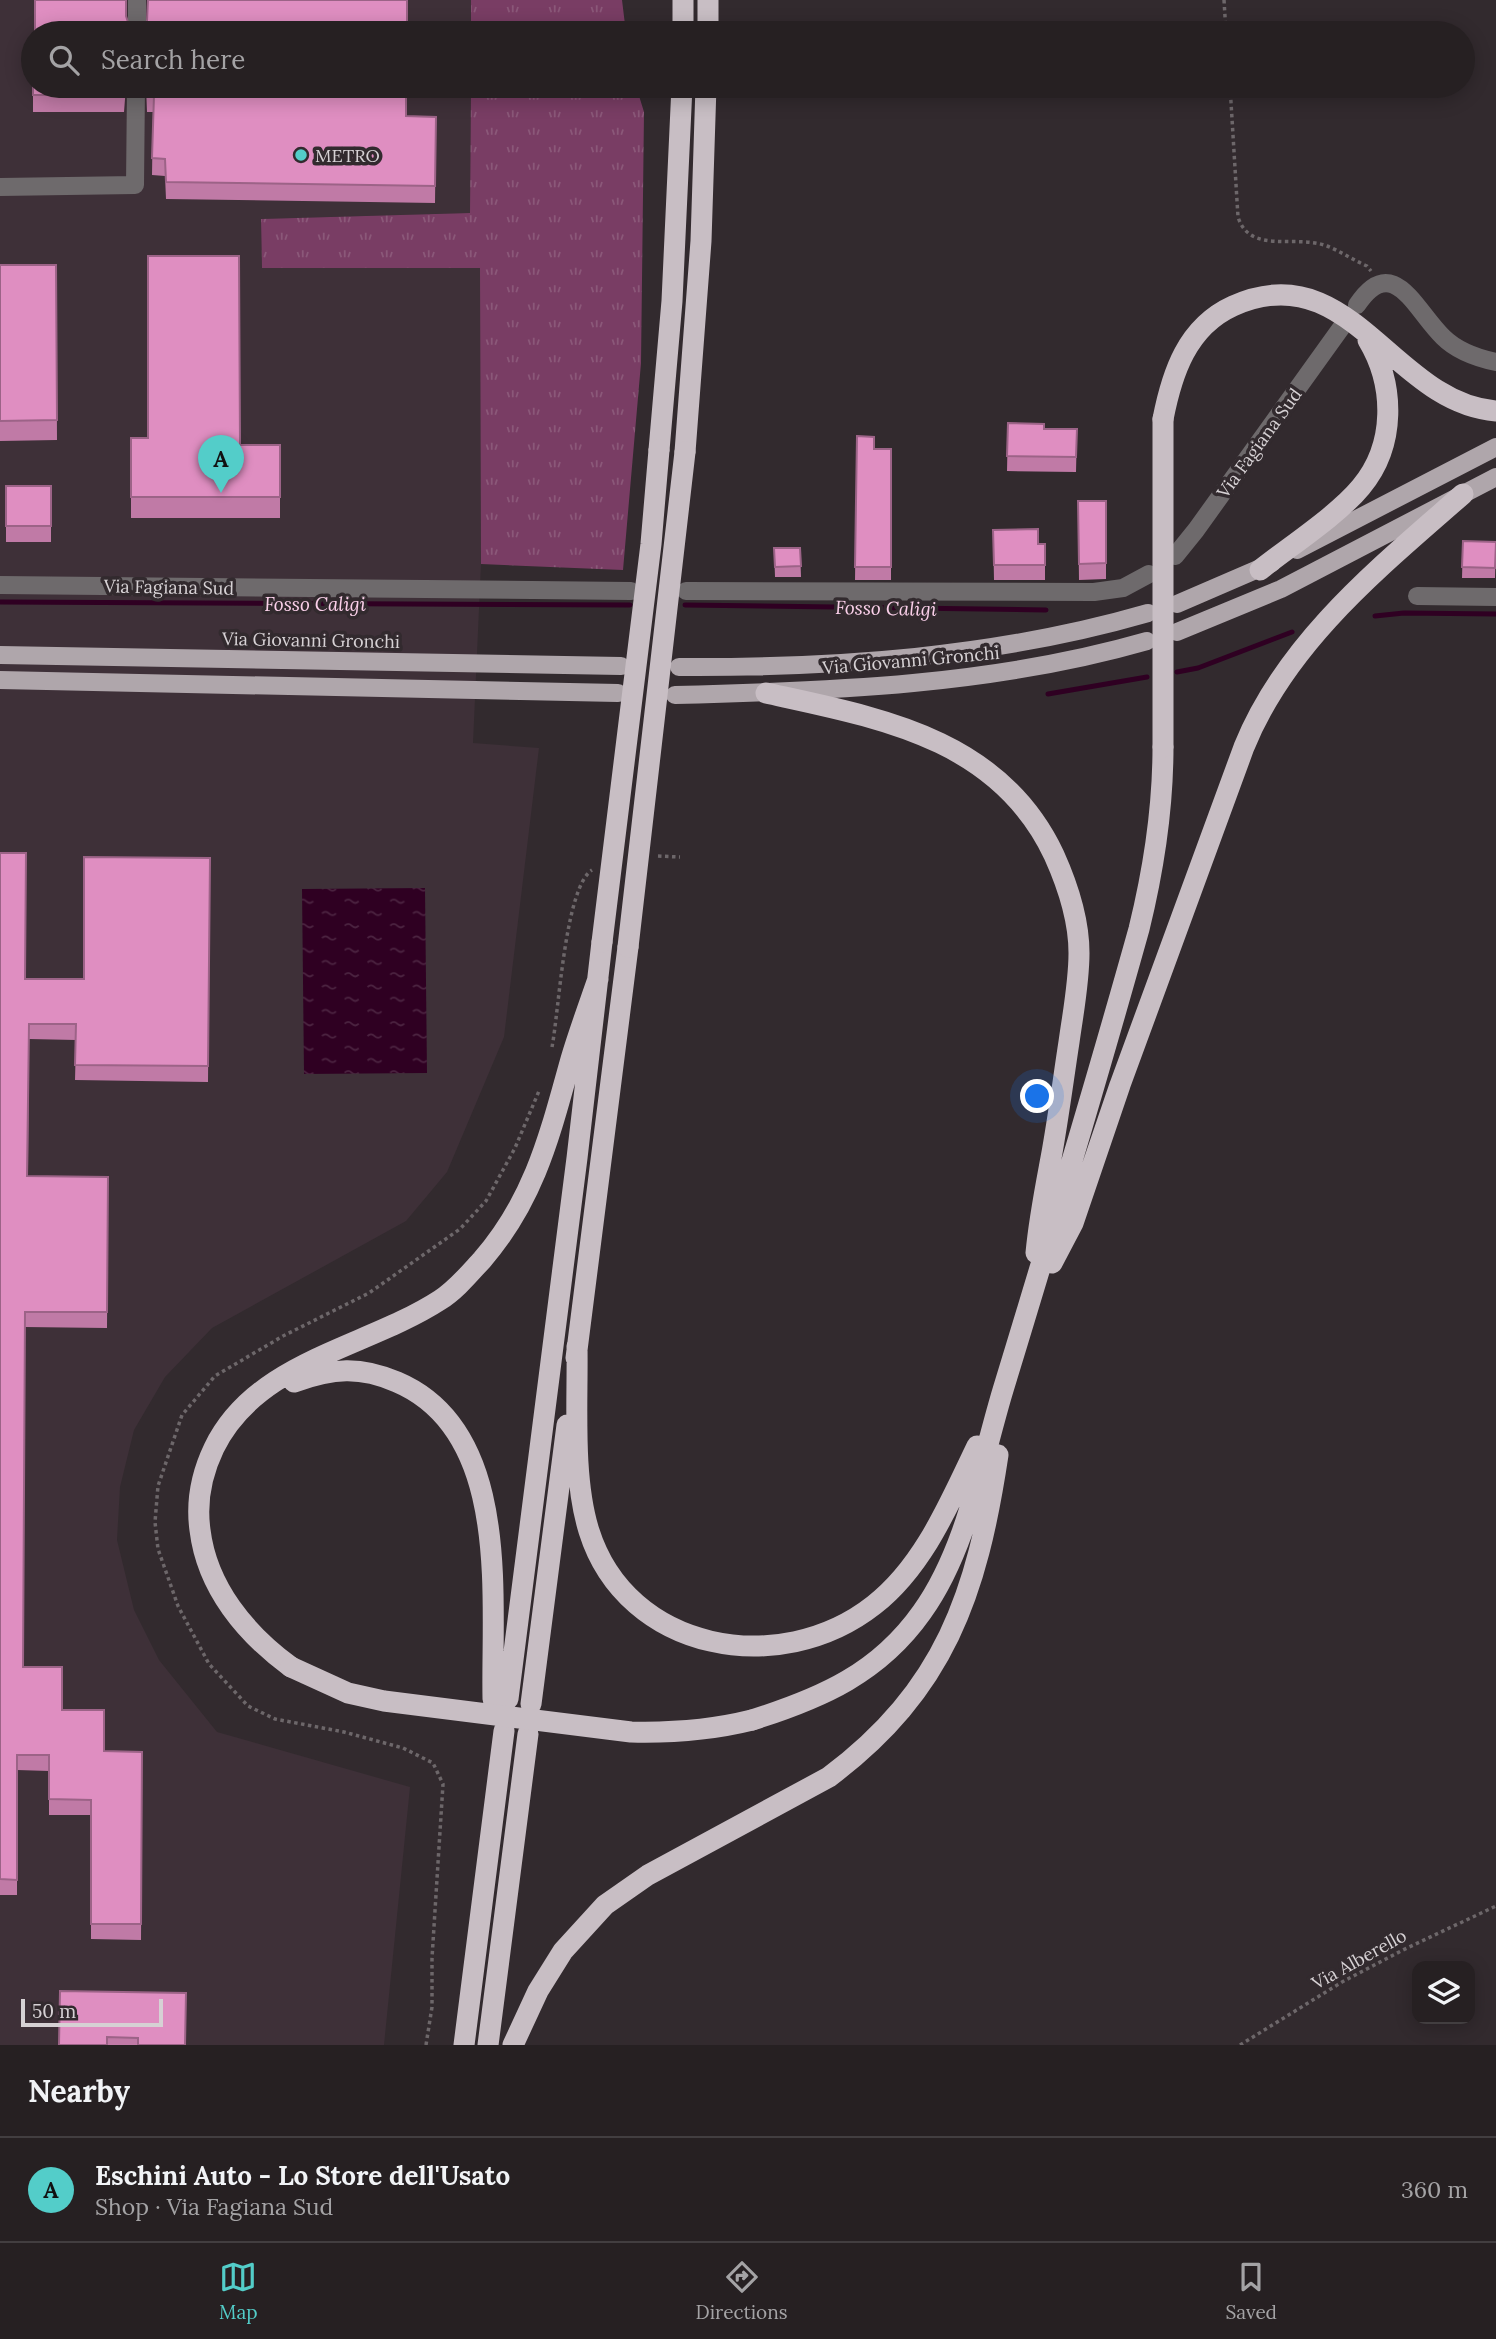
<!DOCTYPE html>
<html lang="en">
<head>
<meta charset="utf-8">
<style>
  body { margin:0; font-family:Lora,serif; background:#2e282a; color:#f1f3f6 }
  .controls { position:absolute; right:21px; bottom:21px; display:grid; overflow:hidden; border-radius:14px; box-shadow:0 4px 18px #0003 }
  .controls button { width:63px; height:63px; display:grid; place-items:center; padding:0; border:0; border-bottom:2px solid #423e40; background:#262022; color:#f1f3f6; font:35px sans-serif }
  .scale { position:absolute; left:21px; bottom:18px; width:142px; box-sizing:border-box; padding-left:7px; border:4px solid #d6d1d4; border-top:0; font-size:19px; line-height:24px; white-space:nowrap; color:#d6d1d4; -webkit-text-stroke:5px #322a2e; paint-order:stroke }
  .you { position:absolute; left:1038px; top:1097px; width:24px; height:24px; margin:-18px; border:5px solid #fff; border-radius:50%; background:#1a73e8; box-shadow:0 0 0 10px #1a73e833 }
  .badge { display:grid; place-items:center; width:46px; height:46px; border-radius:50%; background:#53cdc9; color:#111; font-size:23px; font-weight:700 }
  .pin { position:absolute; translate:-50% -58px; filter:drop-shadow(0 2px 4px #0008) }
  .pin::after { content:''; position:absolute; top:37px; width:24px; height:21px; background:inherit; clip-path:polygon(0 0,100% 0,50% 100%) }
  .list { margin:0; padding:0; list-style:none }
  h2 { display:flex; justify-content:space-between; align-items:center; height:91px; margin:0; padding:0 28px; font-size:30px }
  h2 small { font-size:23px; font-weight:400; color:#a4a3a5 }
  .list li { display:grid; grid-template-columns:46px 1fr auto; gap:21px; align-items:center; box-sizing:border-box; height:105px; padding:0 28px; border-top:2px solid #423e40 }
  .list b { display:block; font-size:26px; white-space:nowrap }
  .list p { margin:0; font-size:23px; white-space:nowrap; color:#a4a3a5 }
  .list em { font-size:23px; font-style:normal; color:#a4a3a5 }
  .icon { flex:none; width:38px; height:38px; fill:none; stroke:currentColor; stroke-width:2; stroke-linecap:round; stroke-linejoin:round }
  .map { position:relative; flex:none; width:1496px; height:2045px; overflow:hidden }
  .search { position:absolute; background:#262022; box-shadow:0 4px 18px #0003; left:21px; right:21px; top:21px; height:77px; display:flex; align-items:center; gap:18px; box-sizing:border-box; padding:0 24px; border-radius:38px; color:#a4a3a5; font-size:26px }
  .sheet { height:196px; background:#262022 }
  nav { display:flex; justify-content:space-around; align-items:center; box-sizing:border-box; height:98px; border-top:2px solid #423e40; background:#262022; font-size:19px; color:#a4a3a5 }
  nav a { display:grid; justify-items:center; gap:4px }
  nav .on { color:#53cdc9 }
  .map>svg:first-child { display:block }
  .built { fill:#3e3038 }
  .grass { fill:url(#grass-tufts) }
  .water { fill:url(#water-ripples) }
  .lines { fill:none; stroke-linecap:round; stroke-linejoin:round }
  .stream { stroke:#2f0022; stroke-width:5 }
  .path { stroke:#6d676a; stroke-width:3.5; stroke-dasharray:3.5 3.5; stroke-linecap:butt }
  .minor { stroke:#6e6a6c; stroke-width:18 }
  .major { stroke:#afa6ab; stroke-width:18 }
  .highway { stroke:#c8bec4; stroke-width:21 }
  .highway-bridge { stroke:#c8bec4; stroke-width:21 }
  .wall { fill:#c07aa6 }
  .building { fill:#df8ec1; stroke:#9c6387; stroke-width:2 }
  .poi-dot { fill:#53cdc9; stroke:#322a2e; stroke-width:2.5 }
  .labels { text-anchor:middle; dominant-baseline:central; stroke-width:7; stroke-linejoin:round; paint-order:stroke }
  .poi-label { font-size:18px; fill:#d6d1d4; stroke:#322a2e; text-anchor:start }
  .street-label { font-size:18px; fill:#d6d1d4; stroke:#322a2e }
  .water-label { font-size:19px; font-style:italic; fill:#fbd0ea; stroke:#322a2e }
</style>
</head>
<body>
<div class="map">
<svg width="1496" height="2045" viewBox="0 0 1496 2045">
  <defs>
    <pattern id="grass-tufts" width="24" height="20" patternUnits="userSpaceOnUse" patternTransform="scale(1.75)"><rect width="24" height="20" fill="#793d64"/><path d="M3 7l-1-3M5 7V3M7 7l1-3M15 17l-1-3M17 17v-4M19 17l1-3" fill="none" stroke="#8b5879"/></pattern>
    <pattern id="water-ripples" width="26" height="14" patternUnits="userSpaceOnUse" patternTransform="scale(1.75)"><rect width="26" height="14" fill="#2f0022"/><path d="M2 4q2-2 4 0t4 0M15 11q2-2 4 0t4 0" fill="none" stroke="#4c2441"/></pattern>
  </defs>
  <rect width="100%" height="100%" fill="#322a2e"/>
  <path class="built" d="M0 0H471V33H33V86H471L470 213 261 219 262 268H480L481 564 473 743 539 748 504 1037 447 1172 406 1221 212 1328 165 1377 134 1430 120 1487 117 1540 134 1610 159 1660 217 1732 410 1787 384 2045H0Z"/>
  <path class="grass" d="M471 0H622L626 33H471Z
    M471 86H636L644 112 641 363 623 570 481 564 480 268H262L261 219 470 213Z"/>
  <path class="water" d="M425 888 427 1073 304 1074 302 889Z"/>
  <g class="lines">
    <path class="stream" d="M0 602 630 605
      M685 605 1046 610
      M1375 616 1404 613 1496 614
      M1177 672 1198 668 1292 632
      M1048 694 1147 677"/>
    <path class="path" d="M1224 0 1226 33
      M1230 86 1238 217C1250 255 1295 234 1327 246 1340 251 1353 260 1367 266L1371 271
      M658 856 680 857
      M552 1047C559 1011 565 887 592 870
      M426 2045 432 2007V1958L443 1784 433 1763 403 1748 344 1732 275 1719 248 1706 209 1664 178 1606 158 1549 155 1522 158 1486 182 1415 215 1376 283 1336 369 1293 460 1229 486 1201 515 1148 539 1091
      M1240 2045 1342 1982 1403 1950 1496 1906"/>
    <path class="minor" d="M137 33V0
      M0 187 135 185 136 86
      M1357 305C1393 251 1415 310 1443 337 1457 351 1477 358 1496 362
      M1175 556 1196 530 1341 328
      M0 585 631 591
      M686 591 1094 592 1123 588 1149 574
      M1417 596 1496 597"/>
    <path class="major" d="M1297 550 1496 447
      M1177 604 1272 563
      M1177 632 1281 589 1496 477
      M0 655 621 666
      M679 667C836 668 996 657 1148 613
      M0 680 618 693
      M675 695C834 691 994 685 1147 641"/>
    <path class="highway" d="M683 33V0
      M708 33V0
      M1163 419C1172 373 1187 327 1233 306 1350 253 1392 403 1496 411
      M659 450 672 301 682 86
      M685 452 701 241 706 86
      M1260 570C1290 546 1338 515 1361 487 1396 445 1395 385 1368 340
      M766 693C880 718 999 738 1054 855 1068 886 1079 919 1079 953 1079 983 1073 1013 1069 1042 1063 1081 1058 1120 1051 1158 1045 1190 1039 1220 1036 1253
      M1052 1263 1073 1223 1120 1085 1244 747C1287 641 1380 567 1463 494
      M577 1346C578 1402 572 1477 589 1531 627 1652 780 1679 874 1605 924 1566 950 1502 977 1446
      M576 1358 628 947
      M294 1382C333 1368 360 1366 397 1382 512 1431 491 1598 493 1699
      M291 1667C246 1634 207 1588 200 1530 196 1501 201 1475 214 1448 256 1361 366 1348 440 1300 456 1290 469 1274 482 1260 535 1199 550 1134 571 1059 579 1032 589 1005 598 979
      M508 1699 577 1158 602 942
      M531 1704 567 1425
      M752 1720C822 1698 879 1673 922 1612 967 1549 981 1463 1003 1390 1050 1236 1096 1083 1139 929 1154 868 1163 810 1163 747
      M464 2045 504 1731
      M488 2045 528 1734
      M513 2045 538 1991 563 1951 605 1905 648 1875 829 1777C945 1690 977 1594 998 1455"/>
    <path class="highway-bridge" d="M1163 747V419
      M602 942 651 544 659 450
      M628 947 685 452
      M291 1667 348 1693 384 1701 631 1732C672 1733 712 1730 752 1720"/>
  </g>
  <path class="wall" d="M33 86H126L124 112H33Z
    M146 86 406 116 436 117 435 203 166 199 165 176 152 175 153 112H147Z
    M0 265H56L57 440 0 441Z
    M1008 423 1044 429H1077L1076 472 1007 471Z
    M857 436 874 449H891V580H855Z
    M131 438 240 445H280V518H131Z
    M6 486H51V542H6Z
    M1078 501H1106V579L1079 580Z
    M993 530 1038 544H1045V580H994Z
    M1463 541 1496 542 1495 578H1462Z
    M774 548H800L801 577H775Z
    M0 853 25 979H84L210 858 208 1082 75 1080 76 1040 29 1039 28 1176 108 1177 107 1328 25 1327 23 1667 62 1710 104 1751 142 1752 141 1940 91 1939V1815H49V1771L17 1770V1895H0Z
    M60 1991 186 2045H59Z"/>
  <path class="building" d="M35 0H126V16L128 22 136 27 143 26 147 21 148 0H407V33H35Z
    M33 86H125L124 95H33Z
    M147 86H406V116L436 117 435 186 166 182 165 159 152 158 154 95H147Z
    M148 256H239L240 445H280V497H131V438H148Z
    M0 265H56L57 420 0 421Z
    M1008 423 1044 424V429H1077L1076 457 1007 456Z
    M857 436 874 437V449H891V567H855Z
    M6 486H51V526H6Z
    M1078 501H1106V563L1079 564Z
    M1038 529V544H1045V565H994L993 530Z
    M1463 541 1496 542 1495 568 1462 567Z
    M774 548H800L801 566 775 567Z
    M0 853H26L25 979H84V857L210 858 208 1066 75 1065 76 1024H29L27 1176 108 1177 107 1312H25L23 1667H62V1710H104V1751L142 1752 141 1924H91V1800L49 1799V1755H17V1880L0 1879Z
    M60 1991 186 1993 185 2045H138V2038L107 2037V2045H59Z"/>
  <circle class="poi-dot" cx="301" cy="155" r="7"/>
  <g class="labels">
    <g class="poi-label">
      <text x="315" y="155">METRO</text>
    </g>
    <g class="street-label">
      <text transform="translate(1259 443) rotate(-54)">Via Fagiana Sud</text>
      <text transform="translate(169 587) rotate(1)">Via Fagiana Sud</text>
      <text transform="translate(311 640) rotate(1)">Via Giovanni Gronchi</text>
      <text transform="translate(911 660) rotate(-5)">Via Giovanni Gronchi</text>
      <text transform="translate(1359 1959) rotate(-29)">Via Alberello</text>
    </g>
    <g class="water-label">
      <text x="315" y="604">Fosso Caligi</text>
      <text transform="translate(886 608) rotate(1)">Fosso Caligi</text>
    </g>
  </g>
</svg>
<div class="controls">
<button><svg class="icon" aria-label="layers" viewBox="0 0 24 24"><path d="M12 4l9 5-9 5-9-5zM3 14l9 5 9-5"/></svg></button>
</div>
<div class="scale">50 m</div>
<div class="you"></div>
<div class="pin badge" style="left:221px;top:493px">A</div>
<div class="search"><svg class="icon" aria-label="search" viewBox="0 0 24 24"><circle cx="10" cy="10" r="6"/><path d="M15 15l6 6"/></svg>Search here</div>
</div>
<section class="sheet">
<h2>Nearby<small></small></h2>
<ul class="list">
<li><span class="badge">A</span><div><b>Eschini Auto - Lo Store dell'Usato</b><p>Shop · Via Fagiana Sud</p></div><em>360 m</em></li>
</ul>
</section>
<nav>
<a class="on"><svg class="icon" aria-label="map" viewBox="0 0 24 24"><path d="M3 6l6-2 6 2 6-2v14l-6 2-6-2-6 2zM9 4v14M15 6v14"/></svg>Map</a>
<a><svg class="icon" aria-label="directions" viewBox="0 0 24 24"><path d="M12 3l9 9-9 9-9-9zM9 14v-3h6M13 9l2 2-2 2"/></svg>Directions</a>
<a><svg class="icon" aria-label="saved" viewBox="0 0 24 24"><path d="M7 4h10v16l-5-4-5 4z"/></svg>Saved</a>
</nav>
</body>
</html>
